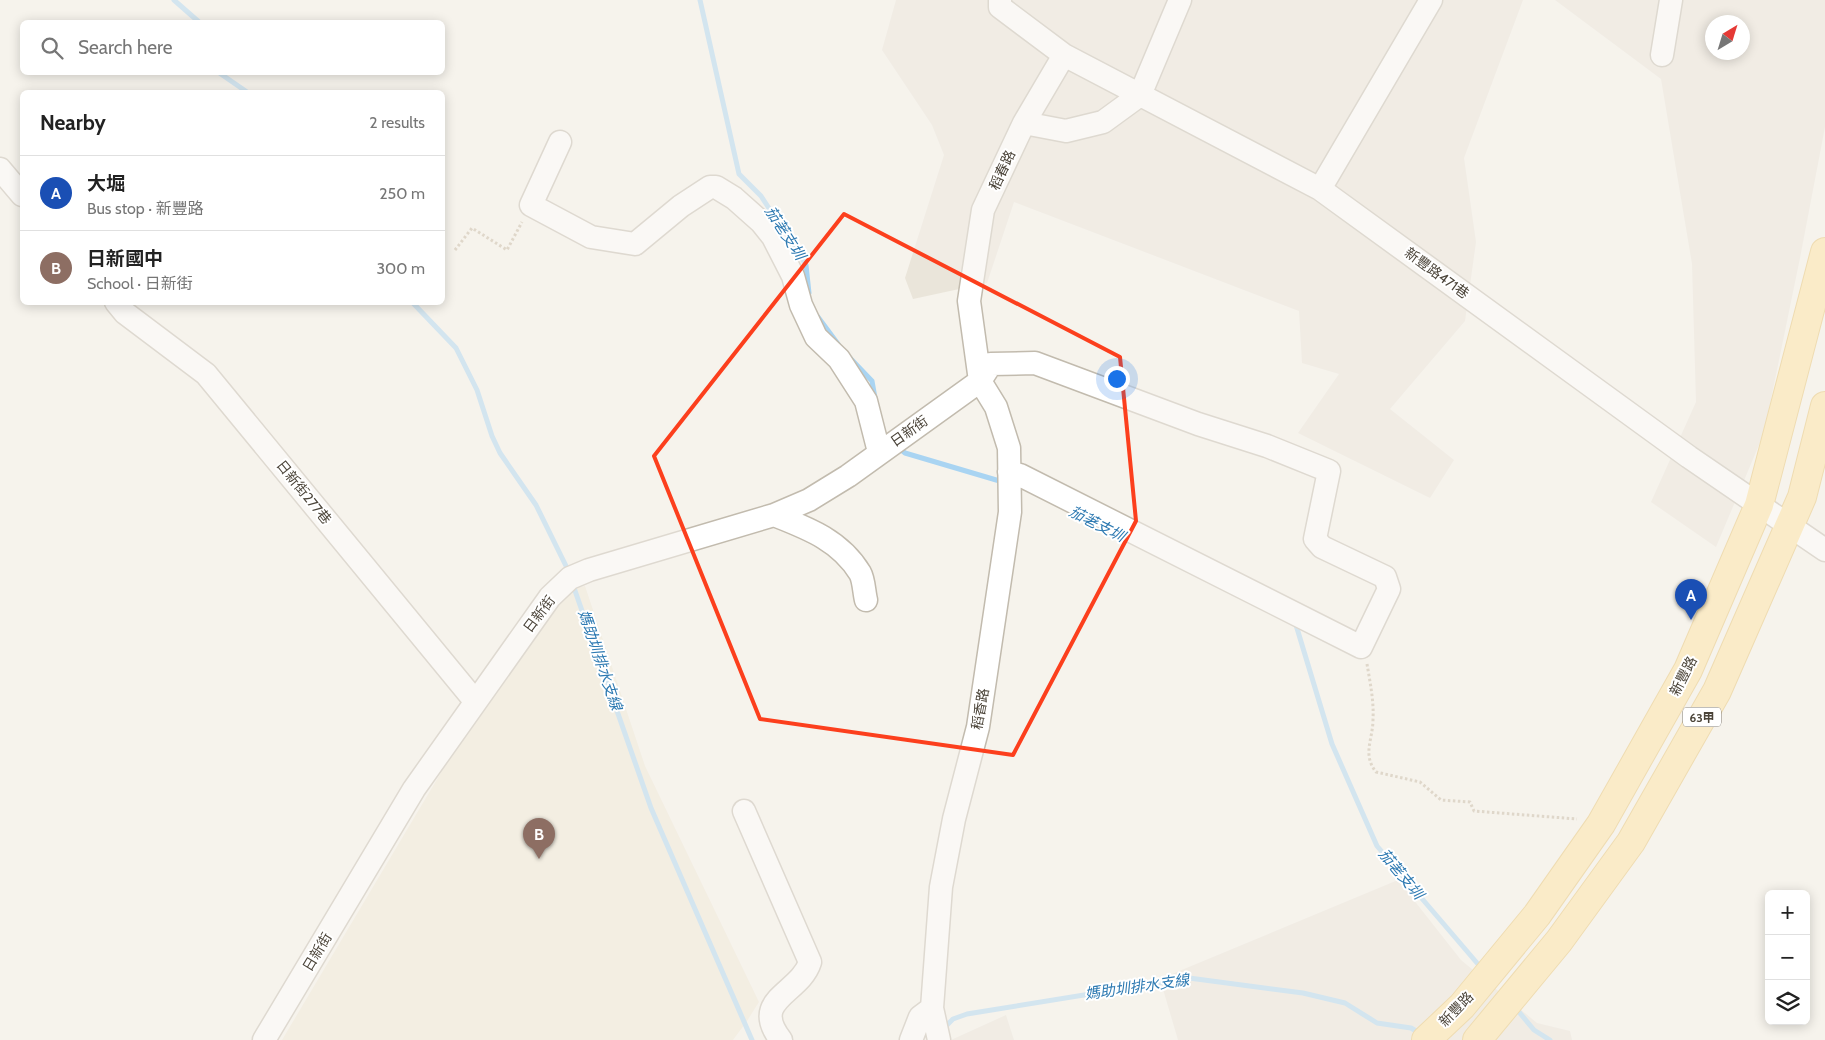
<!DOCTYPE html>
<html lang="en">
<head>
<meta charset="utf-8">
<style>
  body { margin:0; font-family:Cabin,"Noto Sans TC",sans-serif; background:#f6f6f6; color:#222 }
  .controls { position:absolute; right:15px; bottom:15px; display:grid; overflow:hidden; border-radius:8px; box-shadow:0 2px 12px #0003 }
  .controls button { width:45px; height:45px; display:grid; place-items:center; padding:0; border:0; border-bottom:1px solid #e0e0e0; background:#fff; color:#222; font:25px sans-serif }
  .compass { position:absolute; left:1705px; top:15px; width:45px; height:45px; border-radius:50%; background:#fff; box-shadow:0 2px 12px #0003; rotate:38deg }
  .you { position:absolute; left:1116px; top:378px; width:18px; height:18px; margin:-12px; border:4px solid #fff; border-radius:50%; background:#1a73e8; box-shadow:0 0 0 8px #1a73e833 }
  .badge { display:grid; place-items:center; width:32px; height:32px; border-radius:50%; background:#fc3f1d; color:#fff; font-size:16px; font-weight:700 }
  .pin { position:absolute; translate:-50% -41px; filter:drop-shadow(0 1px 2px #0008) }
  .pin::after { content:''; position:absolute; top:26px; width:18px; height:15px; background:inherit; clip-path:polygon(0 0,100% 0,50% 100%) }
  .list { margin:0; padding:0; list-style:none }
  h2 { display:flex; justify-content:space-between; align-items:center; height:65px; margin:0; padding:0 20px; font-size:21px }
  h2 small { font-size:16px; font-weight:400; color:#767676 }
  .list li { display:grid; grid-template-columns:32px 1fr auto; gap:15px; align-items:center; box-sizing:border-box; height:75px; padding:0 20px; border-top:1px solid #e0e0e0 }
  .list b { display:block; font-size:19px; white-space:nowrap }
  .list p { margin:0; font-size:16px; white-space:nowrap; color:#767676 }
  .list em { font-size:16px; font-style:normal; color:#767676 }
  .icon { flex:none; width:28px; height:28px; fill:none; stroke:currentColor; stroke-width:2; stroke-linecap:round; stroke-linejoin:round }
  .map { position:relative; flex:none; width:1825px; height:1040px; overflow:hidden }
  .search { position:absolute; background:#fff; box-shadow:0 2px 12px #0003; left:20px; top:20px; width:425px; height:55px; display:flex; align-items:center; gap:12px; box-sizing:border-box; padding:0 18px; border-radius:8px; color:#767676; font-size:19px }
  .panel { position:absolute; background:#fff; box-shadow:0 2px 12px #0003; left:20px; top:90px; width:425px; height:215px; border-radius:8px }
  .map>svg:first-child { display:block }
  .residential { fill:#eae5da; fill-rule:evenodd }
  .education { fill:#efe8d6 }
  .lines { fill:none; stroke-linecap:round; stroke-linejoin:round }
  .stream { stroke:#a9d4f2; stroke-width:5 }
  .minor-casing { stroke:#c2bbae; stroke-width:25 }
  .major-casing { stroke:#e6c16a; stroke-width:30 }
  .path { stroke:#c4b79f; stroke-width:3; stroke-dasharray:2.5 2.5; stroke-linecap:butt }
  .minor { stroke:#fff; stroke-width:22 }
  .major { stroke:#ffe39c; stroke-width:28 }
  .marked { fill:none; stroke:#fc3f1d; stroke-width:4; stroke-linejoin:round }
  .labels { text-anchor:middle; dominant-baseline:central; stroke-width:4; stroke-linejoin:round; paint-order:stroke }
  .shield { fill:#fff; stroke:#817c74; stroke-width:1 }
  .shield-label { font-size:12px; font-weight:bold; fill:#4b4439 }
  .street-label { font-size:14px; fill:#4b4439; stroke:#fff }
  .water-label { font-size:15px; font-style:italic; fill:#2e7ab2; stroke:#fff }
</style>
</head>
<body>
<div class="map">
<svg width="1825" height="1040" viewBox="0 0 1825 1040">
  <rect width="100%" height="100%" fill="#f6f3ec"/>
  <path class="residential" d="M896 0H1523L1464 158 1476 242 1465 321 1390 409 1454 460 1430 498 1298 433 1339 374 1302 363 1299 311 1014 202 987 283 913 299 905 278 944 155 932 125 882 50Z
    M1555 0H1825V127L1800 258 1764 433 1716 547 1651 502 1696 402 1692 264 1661 79ZM1712 22H1742V52H1712Z
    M1398 880 1461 960 1537 1023 1570 1031 1572 1040H1178L1160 979Z
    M1006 1015 1014 1040H951Z"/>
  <path class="education" d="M585 586 645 766 759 1002 747 1021 733 1040H282L477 712 567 590Z"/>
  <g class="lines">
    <path class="stream" d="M174 0 199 22
      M700 0 739 174 761 196 806 265 809 293
      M218 72 247 92
      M412 302 456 348 477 390 492 436 500 453 536 505 569 572
      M818 317 838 344
      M850 358 872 381 875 398
      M898 447 905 453 1003 482
      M573 585 651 808 752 1040
      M1293 623 1296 625 1332 744 1377 846 1483 970
      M1514 1006 1534 1030 1550 1040
      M944 1028 953 1019 967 1014 1189 978 1303 993 1345 1003 1377 1023 1411 1028 1421 1034"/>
    <defs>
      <path id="minor" d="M1000 0V7L1064 55 1320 189 1689 457 1825 550
        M1662 55 1671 0
        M1024 123 1066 131 1103 122 1140 95 1180 0
        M560 142 531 205 591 237 635 244 681 206 710 187H716L734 198 761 222 773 237 793 276 801 305 816 337 839 359 866 401 879 452
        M0 169 22 195
        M1320 189 1431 0
        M116 302 125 313 206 374 475 701
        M774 515C807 528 840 540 860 573 864 580 864 592 866 600
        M744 811 810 962C800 994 749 999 781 1040
        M264 1040 414 789 550 597 570 578 589 570 774 515 809 500 848 476 980 381 991 364 1035 363 1198 424 1267 446 1329 471 1315 539 1322 547 1385 577 1389 589 1361 647 1020 475 1009 472
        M911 1040 920 1017 932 1008
        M939 1040 932 1008 941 887 954 819 978 727 1010 512 1009 448 996 407 980 381 969 301 983 210 1024 123 1064 55"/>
      <path id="major" d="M1426 1040 1462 1006 1537 915 1601 824 1688 670 1759 505 1825 252
        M1477 1040 1559 941 1631 842 1717 691 1802 497 1825 406"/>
    </defs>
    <use href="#minor" class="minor-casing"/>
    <use href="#major" class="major-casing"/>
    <path class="path" d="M455 250 472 228 507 250 522 222
      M1367 664C1370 682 1374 701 1373 719 1373 740 1362 754 1376 772L1420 782 1441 800 1470 802 1474 811 1577 819"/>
    <use href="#minor" class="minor"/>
    <use href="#major" class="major"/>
  </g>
  <path d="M0 0H1825V1040H0ZM844 214 1120 357 1136 521 1013 755 760 719 654 456Z" fill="#f6f3ec" fill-opacity=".55" fill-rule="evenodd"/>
  <path class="marked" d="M844 214 1120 357 1136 521 1013 755 760 719 654 456Z"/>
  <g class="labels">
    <rect class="shield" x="1683" y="707.5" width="38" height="19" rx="4"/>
    <g class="shield-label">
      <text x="1702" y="717">63甲</text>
    </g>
    <g class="street-label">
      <text transform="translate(1002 170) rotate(-65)">稻春路</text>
      <text transform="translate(1437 273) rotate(36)">新豐路471巷</text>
      <text transform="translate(909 431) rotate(-35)">日新街</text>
      <text transform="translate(304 492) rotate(51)">日新街277巷</text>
      <text transform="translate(539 614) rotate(-53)">日新街</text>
      <text transform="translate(1683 676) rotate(-63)">新豐路</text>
      <text transform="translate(980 709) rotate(-80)">稻香路</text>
      <text transform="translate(317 952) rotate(-59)">日新街</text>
      <text transform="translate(1456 1009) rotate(-46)">新豐路</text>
    </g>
    <g class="water-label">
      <text transform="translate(785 233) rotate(57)">茄荖支圳</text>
      <text transform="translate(1097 524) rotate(27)">茄荖支圳</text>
      <text transform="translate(600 660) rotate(71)">媽助圳排水支線</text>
      <text transform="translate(1401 874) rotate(50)">茄荖支圳</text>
      <text transform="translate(1137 987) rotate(-8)">媽助圳排水支線</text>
    </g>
  </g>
</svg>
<div class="controls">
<button>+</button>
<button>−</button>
<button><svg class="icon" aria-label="layers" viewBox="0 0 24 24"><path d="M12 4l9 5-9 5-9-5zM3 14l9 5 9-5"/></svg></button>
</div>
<svg class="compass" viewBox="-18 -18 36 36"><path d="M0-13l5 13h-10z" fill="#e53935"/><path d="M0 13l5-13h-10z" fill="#767676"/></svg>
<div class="you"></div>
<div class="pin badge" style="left:1691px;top:620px;background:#1a4fb4">A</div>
<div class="pin badge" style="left:539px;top:859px;background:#8d6e63">B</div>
<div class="search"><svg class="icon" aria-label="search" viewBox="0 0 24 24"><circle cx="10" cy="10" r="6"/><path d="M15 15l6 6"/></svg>Search here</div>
<section class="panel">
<h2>Nearby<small>2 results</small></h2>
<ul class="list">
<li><span class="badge" style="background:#1a4fb4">A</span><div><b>大堀</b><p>Bus stop · 新豐路</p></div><em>250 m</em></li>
<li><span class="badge" style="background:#8d6e63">B</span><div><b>日新國中</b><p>School · 日新街</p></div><em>300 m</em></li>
</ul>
</section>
</div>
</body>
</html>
